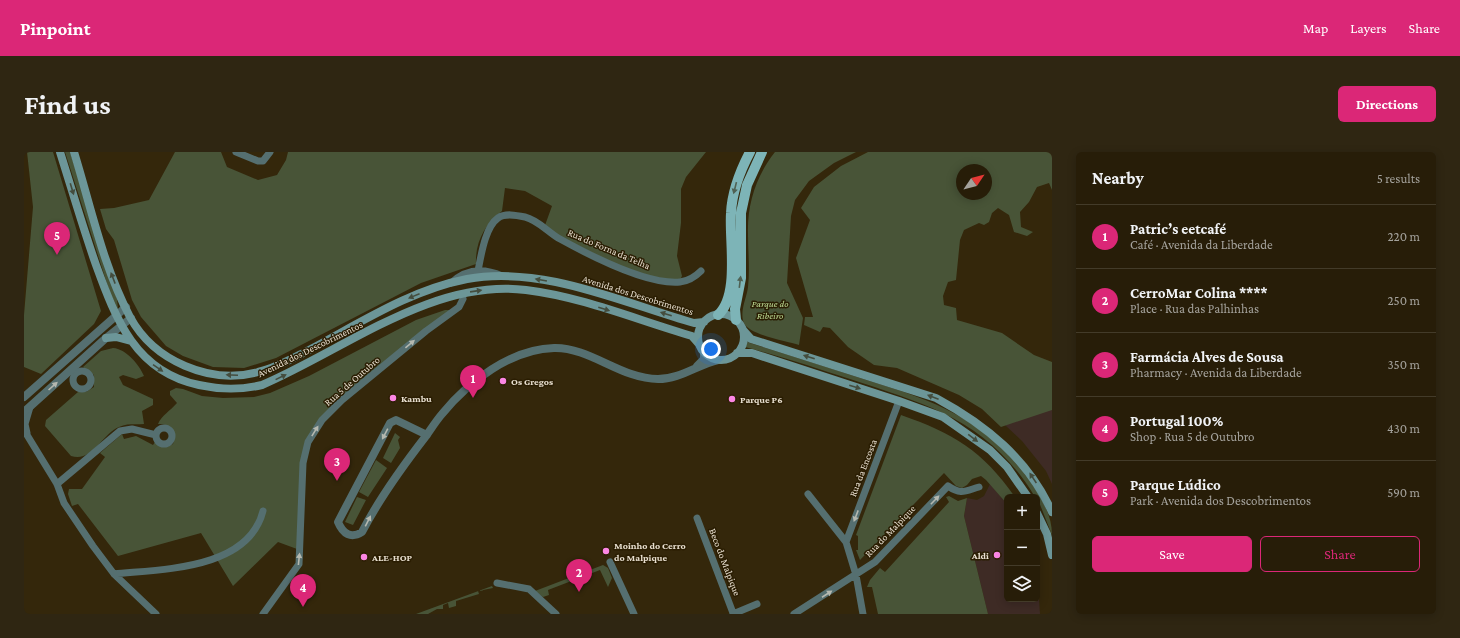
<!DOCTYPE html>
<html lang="en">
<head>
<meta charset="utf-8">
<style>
  body { margin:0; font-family:"Crimson Pro",serif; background:#2f2612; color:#f1f3f6 }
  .controls { position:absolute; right:12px; bottom:12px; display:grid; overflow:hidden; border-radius:6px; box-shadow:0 2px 10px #0003 }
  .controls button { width:36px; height:36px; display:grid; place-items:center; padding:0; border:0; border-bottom:1px solid #433b29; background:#271d08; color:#f1f3f6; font:20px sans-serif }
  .compass { position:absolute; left:932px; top:12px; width:36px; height:36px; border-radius:50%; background:#271d08; box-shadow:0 2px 10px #0003; rotate:55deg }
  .you { position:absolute; left:687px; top:197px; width:14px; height:14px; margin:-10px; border:3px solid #fff; border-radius:50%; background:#1a73e8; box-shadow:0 0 0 6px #1a73e833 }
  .badge { display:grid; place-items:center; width:26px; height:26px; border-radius:50%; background:#db2777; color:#fff; font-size:13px; font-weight:700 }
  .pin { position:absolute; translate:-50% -33px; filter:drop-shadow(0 1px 2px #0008) }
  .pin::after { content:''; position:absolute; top:21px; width:14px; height:12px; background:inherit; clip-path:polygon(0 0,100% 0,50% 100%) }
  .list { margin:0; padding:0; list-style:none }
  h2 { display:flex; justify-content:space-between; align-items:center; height:52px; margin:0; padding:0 16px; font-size:17px }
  h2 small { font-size:13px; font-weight:400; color:#a4a29c }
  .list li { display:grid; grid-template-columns:26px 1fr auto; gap:12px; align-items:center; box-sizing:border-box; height:64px; padding:0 16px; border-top:1px solid #433b29 }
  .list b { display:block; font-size:15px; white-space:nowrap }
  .list p { margin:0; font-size:13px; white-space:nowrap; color:#a4a29c }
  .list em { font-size:13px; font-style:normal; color:#a4a29c }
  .actions { display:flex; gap:8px; padding:12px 16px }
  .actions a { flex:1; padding:9px 0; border:1px solid #db2777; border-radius:6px; text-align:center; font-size:14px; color:#db2777 }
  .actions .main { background:#db2777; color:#fff }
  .icon { flex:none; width:22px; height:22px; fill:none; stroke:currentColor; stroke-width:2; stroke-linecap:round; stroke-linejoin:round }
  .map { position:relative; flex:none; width:1028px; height:462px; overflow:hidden; border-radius:6px }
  header { display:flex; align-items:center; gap:24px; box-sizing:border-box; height:56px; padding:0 20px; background:#db2777; color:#fff }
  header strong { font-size:19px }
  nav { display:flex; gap:22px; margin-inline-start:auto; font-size:14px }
  .intro { display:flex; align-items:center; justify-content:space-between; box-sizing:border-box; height:96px; padding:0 24px }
  h1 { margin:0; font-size:28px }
  .button { padding:10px 18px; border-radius:6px; background:#db2777; color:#fff; font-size:14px; font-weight:700 }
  main { display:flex; gap:24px; padding:0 24px }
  aside { flex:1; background:#271d08; border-radius:6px; box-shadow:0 2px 10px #0003 }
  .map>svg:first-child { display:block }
  .commercial { fill:#3e2b25 }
  .green { fill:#485437; fill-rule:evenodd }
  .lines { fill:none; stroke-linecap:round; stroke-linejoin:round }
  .minor { stroke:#556f70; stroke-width:7 }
  .tertiary { stroke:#556f70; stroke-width:8 }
  .secondary { stroke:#6c9698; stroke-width:8 }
  .primary { stroke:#7db4b7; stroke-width:10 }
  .oneway { fill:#4f6153 }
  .oneway2 { fill:#444d3e }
  .oneway3 { fill:#b5b8af }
  .poi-dot { fill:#fc86e4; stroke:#2a1d02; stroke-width:1.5 }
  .labels { text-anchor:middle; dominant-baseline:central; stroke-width:3; stroke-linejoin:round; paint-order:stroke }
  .street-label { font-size:10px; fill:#e9e0d1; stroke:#2a1d02 }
  .park-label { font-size:10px; font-style:italic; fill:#bddb95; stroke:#2a1d02 }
  .poi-label { font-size:10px; font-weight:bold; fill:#e9e0d1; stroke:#2a1d02; text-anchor:start }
</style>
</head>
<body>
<header>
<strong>Pinpoint</strong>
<nav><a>Map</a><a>Layers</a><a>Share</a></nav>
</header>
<div class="intro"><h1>Find us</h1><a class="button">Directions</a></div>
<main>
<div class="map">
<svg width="1028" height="462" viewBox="0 0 1028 462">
  <rect width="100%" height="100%" fill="#34270b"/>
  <path class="commercial" d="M1028 257V332L1022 319 998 289 981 273Z
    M966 332 983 352V447H1013V418L1016 462H964L940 364 943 346 953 348 960 344Z"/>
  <path class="green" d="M3 0H29L77 159 70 172 17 222 0 215V163L9 55Z
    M41 0H46L93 147 94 157 86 141Z
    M151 0H197L203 15 234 28 253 23 262 8 264 0H682L662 25 657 37V71L653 104 658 124 655 130 604 119 520 76 528 54 501 39 481 36 478 59C461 72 451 90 452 112L397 131 252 206 220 216 189 215 159 204 142 194 117 165 108 148 90 88 82 77 76 57 90 56 125 48Z
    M751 0H832L810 11 785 29 771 48 767 64 763 131 779 166 775 193C763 189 725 183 720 171 715 160 723 145 724 135 726 117 724 100 724 83 723 52 732 24 751 0Z
    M844 0H1028V38L1025 31 1013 35 1005 50 996 60 997 75 1009 80 1003 84 990 80 985 63 974 56 968 61 965 70 960 73 955 71 940 78 936 88 932 128 924 130 919 144 920 153 932 156 933 168 978 181 1010 203 1028 210V258L977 275 958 257 935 243 873 216 850 213 824 195 806 176 799 175 796 180 780 173 781 165H789L772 106 786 68 777 56 790 35 817 14ZM938 18H962V42H938Z
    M421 158H428L310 250 285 284 273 397 254 390 209 434 177 381 94 404 54 352 48 354 44 342 45 337H58L81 305 76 301 98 282 100 287 112 284 129 293 131 290 143 295 149 292 151 285C150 277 143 271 134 272 138 263 146 259 153 251L146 243V239L152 236 159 237 178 244 199 246 230 245 246 241 285 224 392 168Z
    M723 190C760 202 796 213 833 225 907 248 956 262 1005 328 1017 345 1028 362 1028 383L1013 345H1011C965 269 905 253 826 227 791 216 756 204 721 195Z
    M89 196C102 197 115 212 120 224L112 227 99 223 95 225 99 233 129 247V253L118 259 120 272C112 273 103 271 95 275 78 282 68 311 47 304L21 274 22 268 54 240H62L70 235V223L59 215 77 199Z
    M877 263C929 281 959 299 991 345H983V352L962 328 957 324 948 327 943 333 938 336 932 334 920 321 836 408 832 398H834V384L832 383Z
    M371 281 376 285 374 288 376 296 367 311 359 306Z
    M352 308 363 316 344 345 335 340Z
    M925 344 934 349 943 346 940 364 964 462H854L848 435H843L846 428 856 416 861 420 925 350 922 345Z
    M333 345 342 348 329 373 321 370Z
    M579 413 584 416 588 426 584 435 576 418 524 438 525 443 519 445 511 439Z
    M468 434 469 436 454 439 455 442 432 449V454L425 456 424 451 419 453V457H413L404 462H392Z"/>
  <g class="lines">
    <path class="minor" d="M212 0 234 9H239L246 0
      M454 119C457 104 461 75 474 66 481 61 492 63 501 65 514 68 525 81 536 87 565 103 623 133 656 130 665 129 671 125 677 119
      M427 131C442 117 460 116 478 124
      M49 228a9 9 0 1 1 18 0a9 9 0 1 1-18 0Z
      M132 284a8 8 0 1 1 16 0a8 8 0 1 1-16 0Z
      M0 278 33 332 40 351 69 394 90 422 132 462
      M3 281 1 272 6 255
      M33 332 96 279 108 277 132 283
      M784 342 822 390 832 423 839 462
      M673 366 709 461
      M822 390 875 249
      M586 410 610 462
      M90 422C138 417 224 418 239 359
      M473 431 505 437 532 462
      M239 462 275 412 279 311 284 290 298 268 318 248 402 179 435 155 439 147
      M709 462 733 452
      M770 462 851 410 924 334C937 343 941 339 955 335"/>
    <path class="tertiary" d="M673 214 680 207V200
      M0 245 102 155
      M0 260 82 186 107 166
      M403 283 372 268 366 271 314 370C319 382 327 387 338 380 356 345 378 315 402 284 407 277 412 269 418 262 444 230 487 197 530 196 566 195 597 227 634 227 656 227 673 213 694 208"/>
    <path class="secondary" d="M36 0C48 38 59 76 72 113 92 168 112 220 175 233 198 238 216 238 238 233 320 198 409 126 502 138 559 145 613 168 668 184L675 192
      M50 0C67 55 79 114 106 165 130 209 186 233 234 220 252 216 269 206 285 198 336 171 386 138 443 127 519 113 599 151 670 171L680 170
      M674 185a23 23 0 1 1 46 0a23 23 0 1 1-46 0Z
      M719 178 727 187 912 246C962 273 1004 307 1028 360
      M82 186 92 185 107 189
      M713 201H728L875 249 919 265 966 298 983 315 1004 345
      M1013 361 1023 382 1028 403"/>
    <path class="primary" d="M694 163C716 143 705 89 707 61 708 40 716 19 726 0
      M712 168 711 157 717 126V61L723 33 738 0"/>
  </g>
  <defs><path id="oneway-solid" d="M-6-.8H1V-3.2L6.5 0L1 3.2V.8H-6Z"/></defs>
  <g class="oneway">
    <use href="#oneway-solid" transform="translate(711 36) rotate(104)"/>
    <use href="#oneway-solid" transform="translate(716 130) rotate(-83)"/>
  </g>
  <g class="oneway2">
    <use href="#oneway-solid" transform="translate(48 37) rotate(73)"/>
    <use href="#oneway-solid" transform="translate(89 126) rotate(-111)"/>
    <use href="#oneway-solid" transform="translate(517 128) rotate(-170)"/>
    <use href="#oneway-solid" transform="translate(452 139) rotate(-8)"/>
    <use href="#oneway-solid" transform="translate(390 144) rotate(158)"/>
    <use href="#oneway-solid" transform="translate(580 157) rotate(17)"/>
    <use href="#oneway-solid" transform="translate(642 162) rotate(-163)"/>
    <use href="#oneway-solid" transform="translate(785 205) rotate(-162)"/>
    <use href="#oneway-solid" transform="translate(134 216) rotate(34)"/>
    <use href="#oneway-solid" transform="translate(208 223) rotate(-178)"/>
    <use href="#oneway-solid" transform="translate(257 225) rotate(-26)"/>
    <use href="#oneway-solid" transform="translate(831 235) rotate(17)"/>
    <use href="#oneway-solid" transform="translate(909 245) rotate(-159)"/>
    <use href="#oneway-solid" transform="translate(949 286) rotate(37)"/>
    <use href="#oneway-solid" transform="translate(1009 326) rotate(-124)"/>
  </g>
  <g class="oneway3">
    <use href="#oneway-solid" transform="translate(386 192) rotate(-40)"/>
    <use href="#oneway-solid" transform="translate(29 234) rotate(-42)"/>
    <use href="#oneway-solid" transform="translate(291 279) rotate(-58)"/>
    <use href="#oneway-solid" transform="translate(361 282) rotate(118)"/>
    <use href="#oneway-solid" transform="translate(911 348) rotate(-46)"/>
    <use href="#oneway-solid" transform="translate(832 364) rotate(111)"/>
    <use href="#oneway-solid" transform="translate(344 369) rotate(-63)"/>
    <use href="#oneway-solid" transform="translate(275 407) rotate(-84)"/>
    <use href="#oneway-solid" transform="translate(803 442) rotate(-33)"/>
  </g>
  <g class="poi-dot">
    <circle cx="479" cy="229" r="4"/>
    <circle cx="369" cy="246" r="4"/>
    <circle cx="708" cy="247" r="4"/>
    <circle cx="582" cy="399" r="4"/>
    <circle cx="973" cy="403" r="4"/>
    <circle cx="340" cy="405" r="4"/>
  </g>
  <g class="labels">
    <g class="street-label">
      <text transform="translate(585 97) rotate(23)">Rua do Forna da Telha</text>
      <text transform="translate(614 143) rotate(17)">Avenida dos Descobrimentos</text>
      <text transform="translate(286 197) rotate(-26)">Avenida dos Descobrimentos</text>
      <text transform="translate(328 229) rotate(-41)">Rua 5 de Outubro</text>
      <text transform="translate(839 316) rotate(-69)">Rua da Encosta</text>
      <text transform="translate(866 379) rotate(-46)">Rua do Malpique</text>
      <text transform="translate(701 410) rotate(69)">Beco do Malpique</text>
    </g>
    <g class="park-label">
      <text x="746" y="151">Parque do<tspan x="746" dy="12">Ribeiro</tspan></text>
    </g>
    <g class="poi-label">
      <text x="487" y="229">Os Gregos</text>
      <text x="377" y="246">Kambu</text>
      <text x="716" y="247">Parque P6</text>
      <text x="590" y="393">Moinho do Cerro<tspan x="590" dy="12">do Malpique</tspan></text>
      <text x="965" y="403" text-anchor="end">Aldi</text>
      <text x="348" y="405">ALE-HOP</text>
    </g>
  </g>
</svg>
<div class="controls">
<button>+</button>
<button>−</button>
<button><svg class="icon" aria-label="layers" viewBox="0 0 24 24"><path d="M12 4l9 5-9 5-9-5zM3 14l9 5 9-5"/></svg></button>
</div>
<svg class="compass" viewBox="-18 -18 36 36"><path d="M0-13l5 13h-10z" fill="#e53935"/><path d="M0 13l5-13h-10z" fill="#a4a29c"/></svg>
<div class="you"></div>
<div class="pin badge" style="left:449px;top:246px">1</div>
<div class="pin badge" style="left:555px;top:440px">2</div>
<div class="pin badge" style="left:313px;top:329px">3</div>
<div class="pin badge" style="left:279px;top:455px">4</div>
<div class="pin badge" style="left:33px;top:103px">5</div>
</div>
<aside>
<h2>Nearby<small>5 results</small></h2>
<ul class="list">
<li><span class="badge">1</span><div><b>Patric’s eetcafé</b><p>Café · Avenida da Liberdade</p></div><em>220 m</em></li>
<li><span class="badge">2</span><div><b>CerroMar Colina ****</b><p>Place · Rua das Palhinhas</p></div><em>250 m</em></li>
<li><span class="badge">3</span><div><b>Farmácia Alves de Sousa</b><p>Pharmacy · Avenida da Liberdade</p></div><em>350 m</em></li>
<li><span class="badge">4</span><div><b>Portugal 100%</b><p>Shop · Rua 5 de Outubro</p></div><em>430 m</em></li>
<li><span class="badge">5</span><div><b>Parque Lúdico</b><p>Park · Avenida dos Descobrimentos</p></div><em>590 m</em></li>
</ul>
<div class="actions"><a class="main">Save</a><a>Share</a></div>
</aside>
</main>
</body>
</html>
